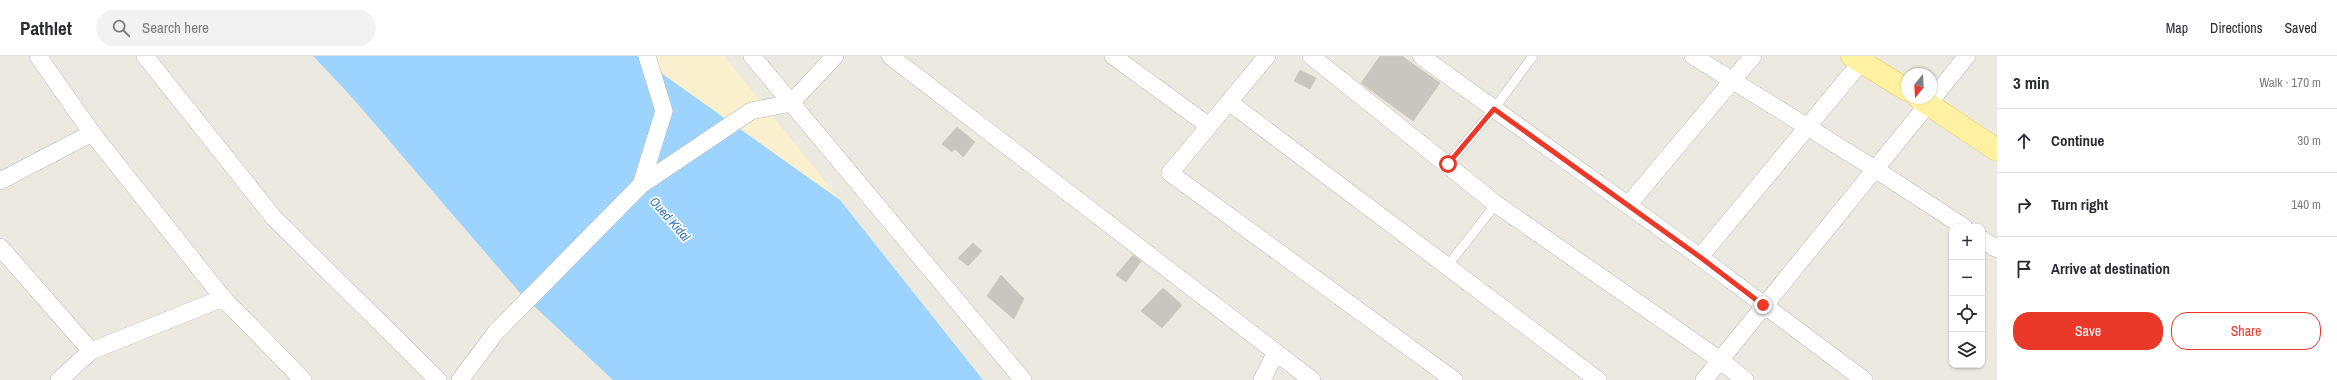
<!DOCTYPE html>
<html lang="en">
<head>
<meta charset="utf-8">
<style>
  body { margin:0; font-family:"Archivo Narrow",sans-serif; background:#f2f2f3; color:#2b2b33 }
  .controls { position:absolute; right:12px; bottom:12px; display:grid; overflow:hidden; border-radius:8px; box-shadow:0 1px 3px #0004 }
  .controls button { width:36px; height:36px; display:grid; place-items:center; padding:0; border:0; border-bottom:1px solid #e1e1e2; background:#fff; color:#2b2b33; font:20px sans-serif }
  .compass { position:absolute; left:1901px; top:12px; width:36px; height:36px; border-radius:50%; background:#fff; box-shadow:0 1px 3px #0004; rotate:198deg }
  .stop { position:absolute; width:12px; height:12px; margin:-9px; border:3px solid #ea3929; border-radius:50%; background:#fff }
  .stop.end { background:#ea3929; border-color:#fff; box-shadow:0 1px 4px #0008 }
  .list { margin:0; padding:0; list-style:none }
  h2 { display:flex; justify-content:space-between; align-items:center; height:52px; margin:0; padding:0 16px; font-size:17px }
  h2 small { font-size:13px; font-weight:400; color:#7c7c81 }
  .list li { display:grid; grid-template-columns:26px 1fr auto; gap:12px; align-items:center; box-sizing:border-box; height:64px; padding:0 16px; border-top:1px solid #e1e1e2 }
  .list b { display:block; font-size:15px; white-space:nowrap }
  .list em { font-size:13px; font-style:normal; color:#7c7c81 }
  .actions { display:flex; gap:8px; padding:12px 16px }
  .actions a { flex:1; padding:9px 0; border:1px solid #ea3929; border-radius:16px; text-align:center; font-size:14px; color:#ea3929 }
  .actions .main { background:#ea3929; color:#fff }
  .icon { flex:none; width:22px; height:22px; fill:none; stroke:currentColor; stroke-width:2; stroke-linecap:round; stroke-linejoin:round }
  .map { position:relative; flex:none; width:1997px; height:324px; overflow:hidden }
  header { display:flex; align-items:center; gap:24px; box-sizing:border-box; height:56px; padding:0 20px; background:#fff; border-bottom:1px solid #e1e1e2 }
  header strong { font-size:19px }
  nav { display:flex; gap:22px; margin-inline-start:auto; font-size:14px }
  .search { width:280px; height:36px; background:#f2f2f3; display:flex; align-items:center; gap:10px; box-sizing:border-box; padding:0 14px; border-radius:22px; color:#7c7c81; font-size:15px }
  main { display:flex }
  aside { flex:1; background:#fff }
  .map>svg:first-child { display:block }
  .sand { fill:#faf0cd }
  .water { fill:#9dd4ff }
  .building { fill:#c9c6bf; stroke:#d1cbbe }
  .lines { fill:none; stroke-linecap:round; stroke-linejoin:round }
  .lane-casing { stroke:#b6b8bd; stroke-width:10 }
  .street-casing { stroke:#b6b8bd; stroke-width:18 }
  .primary-casing { stroke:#f2c653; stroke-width:23 }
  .lane { stroke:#fff; stroke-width:9 }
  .street { stroke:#fff; stroke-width:17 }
  .primary { stroke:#fff1a2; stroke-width:22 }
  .route { stroke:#ea3929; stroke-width:5 }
  .labels { text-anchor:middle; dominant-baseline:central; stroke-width:3.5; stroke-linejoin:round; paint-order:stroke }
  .water-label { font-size:13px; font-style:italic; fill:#3b74b1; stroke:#fff }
</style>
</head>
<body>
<header>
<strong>Pathlet</strong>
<div class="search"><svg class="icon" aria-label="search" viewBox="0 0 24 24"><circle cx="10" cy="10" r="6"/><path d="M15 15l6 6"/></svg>Search here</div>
<nav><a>Map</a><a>Directions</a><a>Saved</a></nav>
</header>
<main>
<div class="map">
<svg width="1997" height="324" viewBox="0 0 1997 324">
  <rect width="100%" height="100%" fill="#eceae0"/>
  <path class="sand" d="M637 0H724L840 144Z"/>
  <path class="water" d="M313 0H637L840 144 983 324H613L521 238 349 38Z"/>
  <path class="building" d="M1380 0H1402L1440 27 1413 65 1361 27Z
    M1300 14 1316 22 1310 33 1294 25Z
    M957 71 975 86 963 101 955 93 952 96 942 88Z
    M973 187 982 195 968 210 958 202Z
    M1133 199 1141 205 1126 226 1116 219Z
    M1001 219 1024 243 1014 263 987 240Z
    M1163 232 1182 249 1162 272 1141 255Z"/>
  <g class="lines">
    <defs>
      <path id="lane" d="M1448 108 1494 53 1533 0
        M1448 209 1496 148"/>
      <path id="street" d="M38 0 92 77 223 242 303 324
        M145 0 274 162 438 324
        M752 0 1023 324
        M890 0 1312 324
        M1113 0 1209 70
        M1267 0 1170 117 1454 324
        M1311 0 1496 148 1720 304 1745 324
        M1421 0 1700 201 1864 324
        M1693 0 1875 113 1964 171
        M1229 46 1598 324
        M0 125 92 77
        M641 129 664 55 647 0
        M1628 149 1753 0
        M1982 183 1997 193
        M0 191 91 295
        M1700 201 1866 0
        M59 324 91 295 223 242
        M460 324 496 276 641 129 751 55 791 47 835 0
        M1262 324 1276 296
        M1704 324 1967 0"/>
      <path id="primary" d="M1852 0 1907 34
        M1919 42 1997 94"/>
    </defs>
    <use href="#lane" class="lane-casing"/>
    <use href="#street" class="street-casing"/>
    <use href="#primary" class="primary-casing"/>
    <use href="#lane" class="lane"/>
    <use href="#street" class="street"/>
    <use href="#primary" class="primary"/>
  </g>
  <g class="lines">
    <path class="route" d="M1448 108 1494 53 1700 201 1763 249"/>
  </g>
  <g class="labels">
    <g class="water-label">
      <text transform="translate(670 163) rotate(49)">Oued Kidal</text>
    </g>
  </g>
</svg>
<div class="controls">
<button>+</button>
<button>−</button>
<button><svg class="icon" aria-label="locate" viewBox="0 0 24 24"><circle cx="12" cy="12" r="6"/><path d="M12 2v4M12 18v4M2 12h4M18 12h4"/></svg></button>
<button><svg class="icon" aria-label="layers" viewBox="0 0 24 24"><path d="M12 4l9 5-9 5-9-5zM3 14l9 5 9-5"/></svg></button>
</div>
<svg class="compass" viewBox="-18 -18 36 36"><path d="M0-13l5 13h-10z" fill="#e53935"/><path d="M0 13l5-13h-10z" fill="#7c7c81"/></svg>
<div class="stop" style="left:1448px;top:108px"></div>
<div class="stop end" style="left:1763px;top:249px"></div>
</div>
<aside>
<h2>3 min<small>Walk · 170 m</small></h2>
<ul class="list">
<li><svg class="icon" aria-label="ahead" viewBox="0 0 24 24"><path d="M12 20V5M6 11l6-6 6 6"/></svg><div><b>Continue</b></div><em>30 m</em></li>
<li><svg class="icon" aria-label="right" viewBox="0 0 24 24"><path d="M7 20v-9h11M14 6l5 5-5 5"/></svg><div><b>Turn right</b></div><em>140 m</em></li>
<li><svg class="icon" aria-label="arrive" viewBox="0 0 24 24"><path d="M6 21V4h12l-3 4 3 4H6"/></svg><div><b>Arrive at destination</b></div></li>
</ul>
<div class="actions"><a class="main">Save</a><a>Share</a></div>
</aside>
</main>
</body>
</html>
